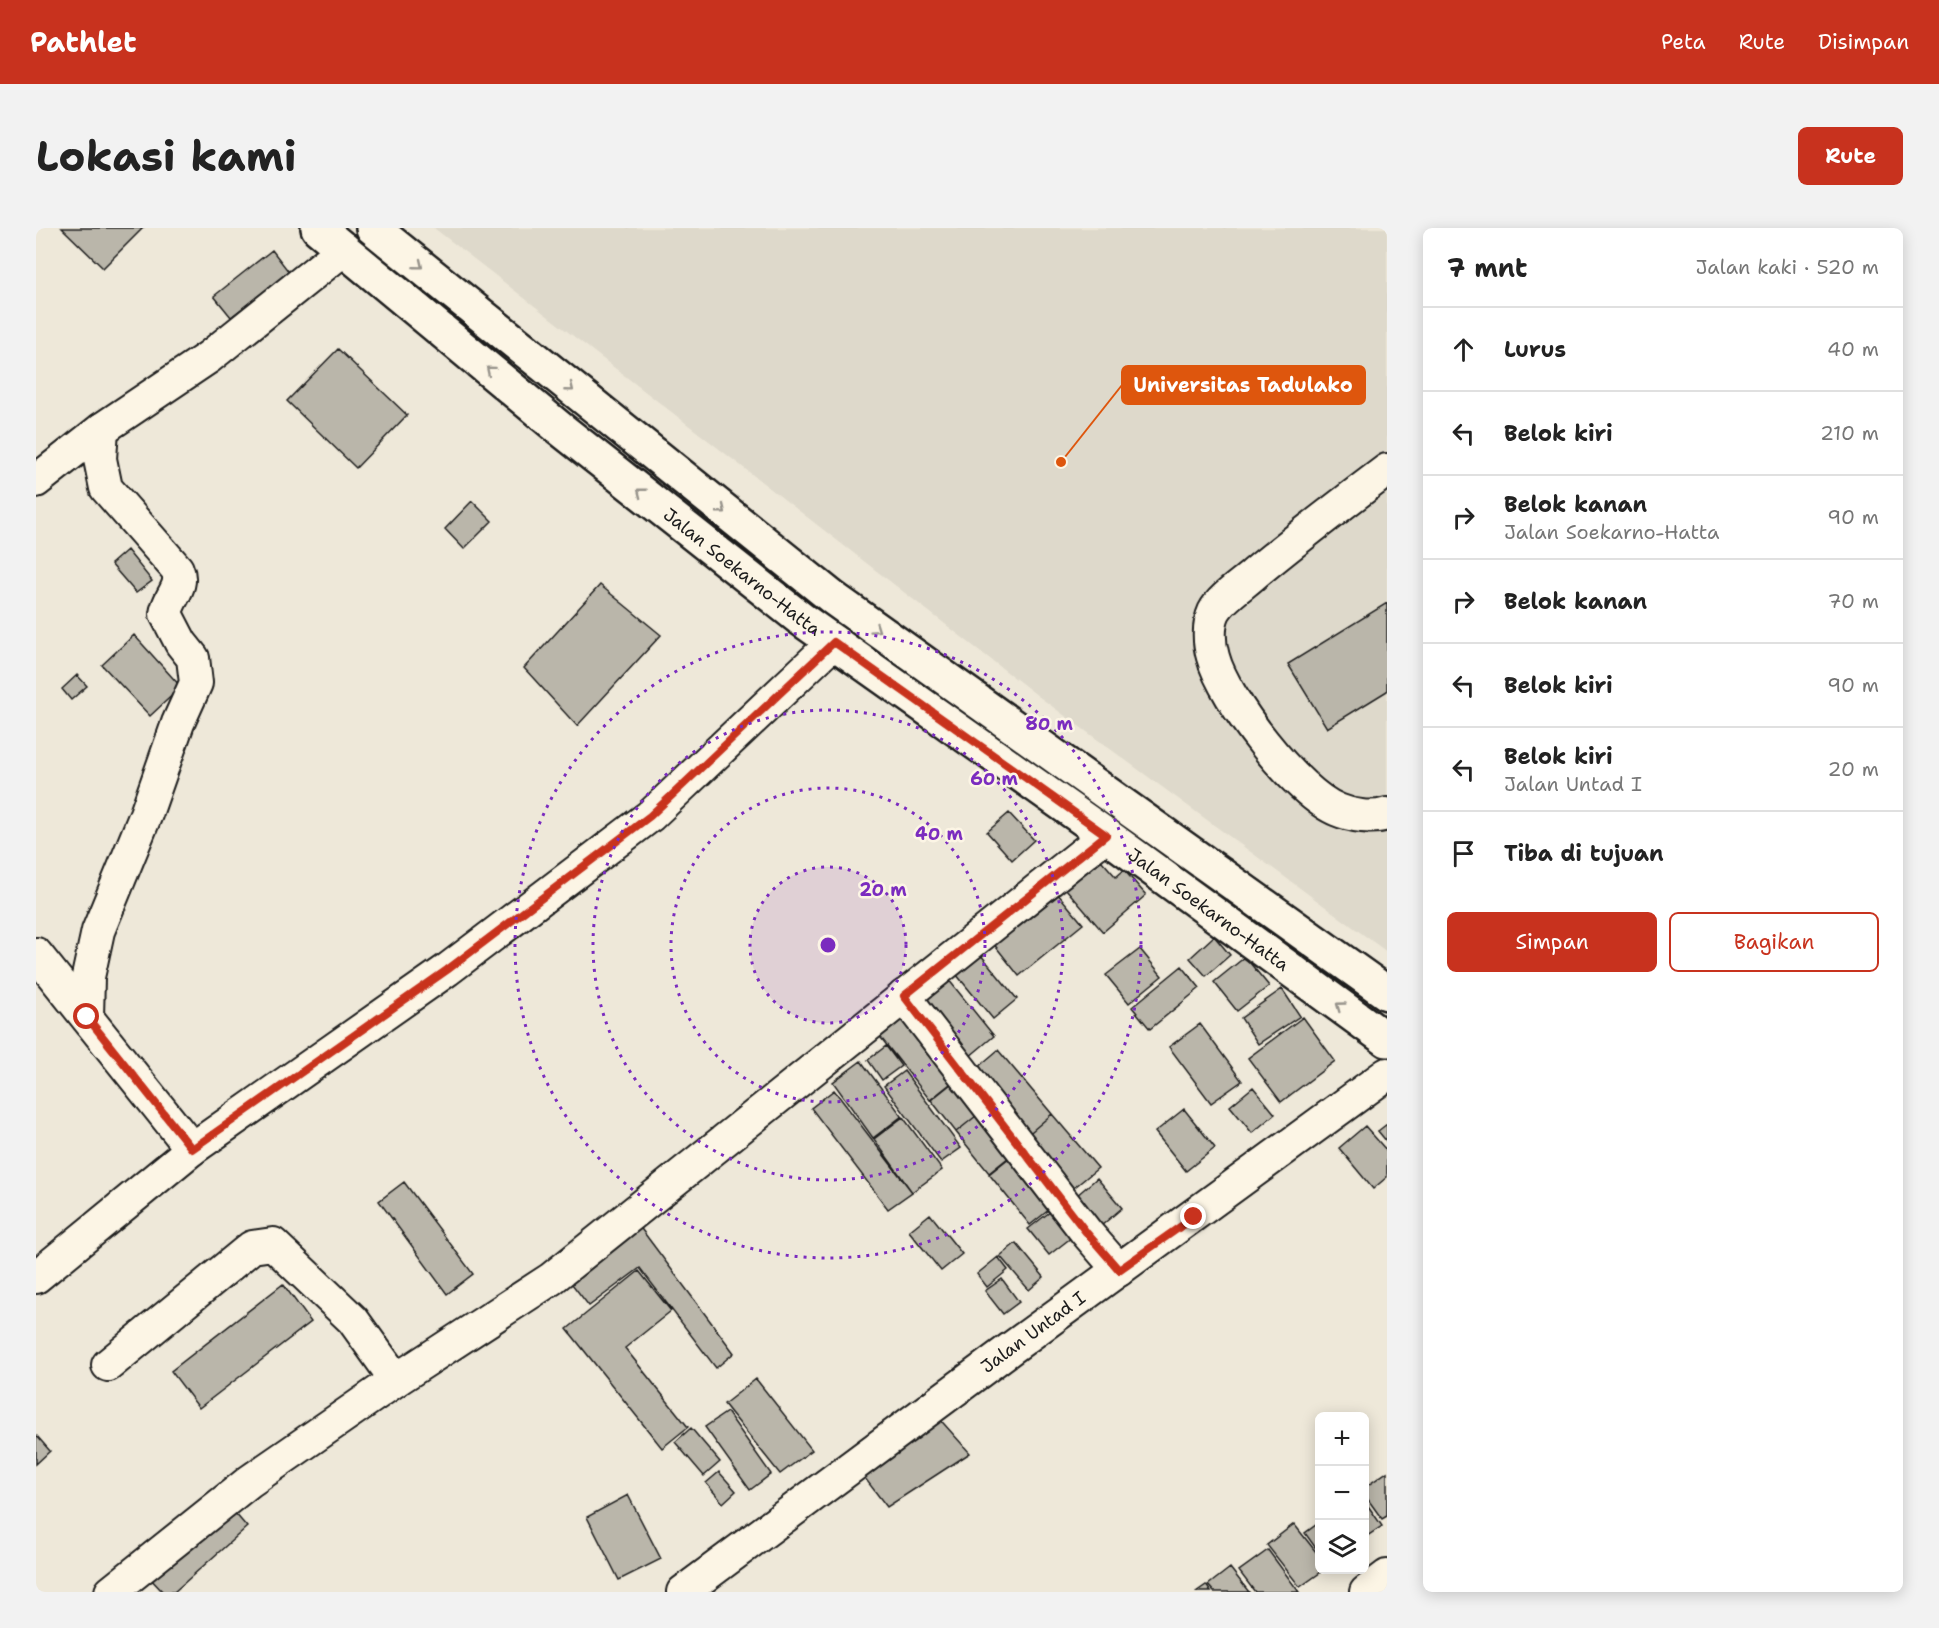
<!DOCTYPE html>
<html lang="id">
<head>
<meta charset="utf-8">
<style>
  body { margin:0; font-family:"Shantell Sans",sans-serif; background:#f2f2f2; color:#222 }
  .controls { position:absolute; right:18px; bottom:18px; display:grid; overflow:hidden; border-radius:9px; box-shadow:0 3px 15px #0003 }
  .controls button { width:54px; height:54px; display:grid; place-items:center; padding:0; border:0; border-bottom:2px solid #e0e0e0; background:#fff; color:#222; font:30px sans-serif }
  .stop { position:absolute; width:18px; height:18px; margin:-14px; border:4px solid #c8321e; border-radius:50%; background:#fff }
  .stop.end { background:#c8321e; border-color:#fff; box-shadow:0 2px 6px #0008 }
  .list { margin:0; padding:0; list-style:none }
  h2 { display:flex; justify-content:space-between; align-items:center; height:78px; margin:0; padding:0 24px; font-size:26px }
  h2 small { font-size:20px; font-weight:400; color:#767676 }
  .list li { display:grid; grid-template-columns:39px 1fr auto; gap:18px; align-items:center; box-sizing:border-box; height:84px; padding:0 24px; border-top:2px solid #e0e0e0 }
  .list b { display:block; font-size:22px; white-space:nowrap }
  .list p { margin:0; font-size:20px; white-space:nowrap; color:#767676 }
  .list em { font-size:20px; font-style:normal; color:#767676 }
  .actions { display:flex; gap:12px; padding:18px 24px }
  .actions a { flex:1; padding:14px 0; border:2px solid #c8321e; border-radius:9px; text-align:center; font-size:21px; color:#c8321e }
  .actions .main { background:#c8321e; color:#fff }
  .icon { flex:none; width:33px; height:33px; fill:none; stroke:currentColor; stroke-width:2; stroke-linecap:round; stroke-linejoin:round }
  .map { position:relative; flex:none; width:1351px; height:1364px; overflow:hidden; border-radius:9px }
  header { display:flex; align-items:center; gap:36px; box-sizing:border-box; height:84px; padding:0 30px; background:#c8321e; color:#fff }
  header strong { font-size:28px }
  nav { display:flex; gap:33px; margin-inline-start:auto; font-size:21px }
  .intro { display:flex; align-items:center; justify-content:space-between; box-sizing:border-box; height:144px; padding:0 36px }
  h1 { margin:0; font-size:42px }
  .button { padding:15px 27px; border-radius:9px; background:#c8321e; color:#fff; font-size:21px; font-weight:700 }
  main { display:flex; gap:36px; padding:0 36px }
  aside { flex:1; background:#fff; border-radius:9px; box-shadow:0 3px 15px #0003 }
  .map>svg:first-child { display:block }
  .built { fill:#ded9cb }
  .building { fill:#bab6aa; stroke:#1c1c1c; stroke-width:1.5 }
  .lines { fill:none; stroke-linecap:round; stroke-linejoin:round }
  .minor-casing { stroke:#1c1c1c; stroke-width:36 }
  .major-casing { stroke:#1c1c1c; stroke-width:38 }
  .minor { stroke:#fcf5e5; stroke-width:32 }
  .major { stroke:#fcf5e5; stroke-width:33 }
  .oneway { stroke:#97938b }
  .route { stroke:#c8321e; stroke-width:8 }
  .ring { fill:none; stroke:#7b2cbf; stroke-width:3; stroke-dasharray:3 6 }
  .labels { text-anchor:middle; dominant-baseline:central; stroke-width:5; stroke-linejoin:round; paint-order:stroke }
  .street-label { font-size:18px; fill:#1c1c1c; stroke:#fcf5e5 }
  .centre { fill:#7b2cbf; stroke:#fcf5e5; stroke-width:3 }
  .ring-label { font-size:18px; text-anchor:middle; font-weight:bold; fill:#7b2cbf; stroke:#fcf5e5; stroke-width:5; stroke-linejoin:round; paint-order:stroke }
  .leader { fill:none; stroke:#de560d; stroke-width:2 }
  .callout-dot { fill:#de560d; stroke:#fcf5e5; stroke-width:2 }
  .callout { fill:#de560d; stroke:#de560d; stroke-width:2 }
  .callout-label { font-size:20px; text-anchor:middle; font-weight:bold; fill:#fff }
</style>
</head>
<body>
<header>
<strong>Pathlet</strong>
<nav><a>Peta</a><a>Rute</a><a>Disimpan</a></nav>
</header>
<div class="intro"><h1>Lokasi kami</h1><a class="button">Rute</a></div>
<main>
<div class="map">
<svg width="1351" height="1364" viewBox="0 0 1351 1364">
  <rect width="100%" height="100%" fill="#eee8d9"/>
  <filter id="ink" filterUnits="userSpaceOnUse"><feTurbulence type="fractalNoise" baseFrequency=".0167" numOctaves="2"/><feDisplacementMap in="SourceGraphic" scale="12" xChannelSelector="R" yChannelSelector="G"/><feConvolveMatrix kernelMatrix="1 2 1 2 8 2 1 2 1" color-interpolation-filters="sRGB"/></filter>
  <g filter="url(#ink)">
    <path class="built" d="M398 0H1351V724L1002 468Z"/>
    <path class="building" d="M26 0H107L67 40Z
      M236 22 253 44 195 89 178 68Z
      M302 121 371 187 320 240 251 173Z
      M436 273 456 293 428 321 409 301Z
      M91 322 116 353 100 365 75 336Z
      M564 357 625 407 541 498 488 440Z
      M1351 375V463L1291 500 1252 436Z
      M98 407 145 459 114 488 66 437Z
      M41 447 51 458 35 472 26 461Z
      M973 585 998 612 976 632 951 604Z
      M1058 624 1080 649 1088 642 1110 667 1067 704 1024 654Z
      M1016 659 1047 696 983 748 953 710Z
      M1178 708 1194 727 1170 748 1154 730Z
      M1104 721 1126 748 1093 775 1070 747Z
      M944 726 981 771 957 791 920 746Z
      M1209 729 1233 758 1201 783 1178 754Z
      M1146 738 1164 760 1114 801 1096 779Z
      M908 746 958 808 927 834 876 772Z
      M1246 761 1264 788 1222 816 1205 790Z
      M867 786 919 852 894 872 842 806Z
      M1267 789 1299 833 1245 874 1212 830Z
      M1164 796 1206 853 1175 875 1133 819Z
      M850 818 865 838 846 852 832 832Z
      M962 822 1016 886 989 909 935 845Z
      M825 833 866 888 837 910 797 854Z
      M868 843 925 920 905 934 848 858Z
      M920 852 945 884 920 904 895 872Z
      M1217 859 1239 886 1216 905 1194 878Z
      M798 862 876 964 852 981 775 880Z
      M1148 881 1179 920 1150 943 1119 904Z
      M945 884 978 925 953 945 920 904Z
      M1016 886 1062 940 1034 963 989 909Z
      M867 889 906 942 876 964 838 911Z
      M1351 896V914L1342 903Z
      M1329 898 1351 923V949L1337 961 1303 920Z
      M978 926 1019 977 994 997 953 946Z
      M1061 950 1086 980 1058 1004 1033 974Z
      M368 954 437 1046 411 1066 343 973Z
      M1019 980 1040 1006 1013 1027 992 1001Z
      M894 986 926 1026 905 1043 873 1003Z
      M600 994 698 1125 680 1140 604 1040 553 1078 529 1047Z
      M980 1015 1008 1049 993 1062 964 1028Z
      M962 1029 972 1042 951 1059 941 1046Z
      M603 1043 635 1083 589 1120 652 1199 626 1220 531 1101Z
      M966 1051 983 1074 967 1086 949 1063Z
      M247 1056 275 1094 163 1180 135 1143Z
      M720 1151 776 1222 744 1246 688 1176Z
      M691 1184 735 1246 714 1262 669 1199Z
      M900 1187 934 1225 851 1279 825 1245Z
      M655 1200 684 1234 668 1248 639 1214Z
      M0 1207 14 1223 0 1236Z
      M683 1244 700 1263 687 1275 670 1255Z
      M1351 1244V1288L1346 1291 1328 1266V1260Z
      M592 1267 625 1331 583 1352 551 1289Z
      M1328 1272 1346 1298 1328 1310Z
      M192 1277 211 1299 138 1364H127L112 1348Z
      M1284 1294V1326L1269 1305Z
      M1258 1296 1284 1329V1342H1288L1264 1359 1231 1317Z
      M1232 1322 1263 1364H1219L1203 1343Z
      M1194 1340 1213 1364H1178L1172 1357Z
      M1170 1357 1175 1364H1160Z"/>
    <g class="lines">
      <defs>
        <g id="minor">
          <path d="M1351 242C1306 276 1261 310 1218 346 1206 357 1185 370 1178 384 1172 397 1173 416 1177 429 1188 471 1261 566 1302 582 1316 588 1337 591 1351 586"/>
          <path d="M0 253 66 201 173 129 308 21"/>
          <path d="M0 726 156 921"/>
          <path d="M868 768 1050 1004 1083 1042"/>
          <path d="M51 789 52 749 62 703 110 586 142 495 160 455 157 430 145 415 130 386C132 369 149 359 141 341L70 260 64 231 66 201"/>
          <path d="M0 1049 156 921 411 742 614 588 798 414"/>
          <path d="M72 1137 216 1019 237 1016 317 1092 360 1152"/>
          <path d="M75 1364 214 1253 360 1152 515 1051 1070 607"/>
          <path id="s1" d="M647 1364 974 1121 1351 846"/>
          <path d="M1330 1364 1351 1348"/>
        </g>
        <g id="major">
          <path id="s2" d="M282 0 522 199 765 391 1070 607 1351 812"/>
          <path d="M337 0 797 370 1351 765"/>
        </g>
      </defs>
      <use href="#minor" class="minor-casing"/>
      <use href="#major" class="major-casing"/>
      <use href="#minor" class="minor"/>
      <use href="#major" class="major"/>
    </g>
    <defs><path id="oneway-chevron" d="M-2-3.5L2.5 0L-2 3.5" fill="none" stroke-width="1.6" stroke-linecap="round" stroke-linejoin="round" transform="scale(1.5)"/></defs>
    <g class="oneway">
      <use href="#oneway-chevron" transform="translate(383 37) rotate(39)"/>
      <use href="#oneway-chevron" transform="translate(454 142) rotate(-140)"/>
      <use href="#oneway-chevron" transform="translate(534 160) rotate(39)"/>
      <use href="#oneway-chevron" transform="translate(605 264) rotate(-142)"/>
      <use href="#oneway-chevron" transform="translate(686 282) rotate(39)"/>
      <use href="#oneway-chevron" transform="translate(840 401) rotate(35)"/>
      <use href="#oneway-chevron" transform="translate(1304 778) rotate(-144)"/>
    </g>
  </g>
  <g class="lines" filter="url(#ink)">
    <path class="route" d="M51 789 156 921 411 742 614 588 798 414 1070 607 868 768 1050 1004 1083 1042 1158 989"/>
  </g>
  <circle cx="792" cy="717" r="78" fill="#7b2cbf" fill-opacity=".12"/>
  <g class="ring">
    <circle cx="792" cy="717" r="78"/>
    <circle cx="792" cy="717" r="157"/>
    <circle cx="792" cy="717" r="235"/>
    <circle cx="792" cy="717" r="313"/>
  </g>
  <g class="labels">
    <g class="street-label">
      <text stroke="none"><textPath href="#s2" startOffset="546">Jalan Soekarno-Hatta</textPath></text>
      <text stroke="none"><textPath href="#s2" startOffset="1122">Jalan Soekarno-Hatta</textPath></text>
      <text stroke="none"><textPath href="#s1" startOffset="436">Jalan Untad I</textPath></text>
    </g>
  </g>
  <circle cx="792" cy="717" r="9" class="centre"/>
  <g class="ring-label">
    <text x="1013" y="502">80 m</text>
    <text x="958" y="557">60 m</text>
    <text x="903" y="612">40 m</text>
    <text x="847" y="668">20 m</text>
  </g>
  <path class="leader" d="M1025 234L1086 157"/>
  <circle class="callout-dot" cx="1025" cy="234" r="6"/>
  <rect class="callout" x="1086" y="138" width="243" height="38" rx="6"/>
  <g class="callout-label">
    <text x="1207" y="164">Universitas Tadulako</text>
  </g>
</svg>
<div class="controls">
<button>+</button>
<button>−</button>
<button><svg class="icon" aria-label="layers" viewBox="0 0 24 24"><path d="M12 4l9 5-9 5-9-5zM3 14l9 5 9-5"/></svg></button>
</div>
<div class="stop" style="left:51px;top:789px"></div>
<div class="stop end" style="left:1158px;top:989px"></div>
</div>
<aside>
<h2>7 mnt<small>Jalan kaki · 520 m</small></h2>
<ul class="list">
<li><svg class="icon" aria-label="ahead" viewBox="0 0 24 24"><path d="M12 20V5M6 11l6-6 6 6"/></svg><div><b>Lurus</b></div><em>40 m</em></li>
<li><svg class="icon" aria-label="left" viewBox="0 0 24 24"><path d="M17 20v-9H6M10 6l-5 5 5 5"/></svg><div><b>Belok kiri</b></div><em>210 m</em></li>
<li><svg class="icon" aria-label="right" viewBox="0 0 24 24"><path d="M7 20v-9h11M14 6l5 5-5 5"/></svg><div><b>Belok kanan</b><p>Jalan Soekarno-Hatta</p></div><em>90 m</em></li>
<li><svg class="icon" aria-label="right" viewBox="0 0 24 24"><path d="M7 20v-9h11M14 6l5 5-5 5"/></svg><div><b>Belok kanan</b></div><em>70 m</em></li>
<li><svg class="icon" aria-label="left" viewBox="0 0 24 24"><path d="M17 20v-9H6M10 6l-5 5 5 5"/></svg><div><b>Belok kiri</b></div><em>90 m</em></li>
<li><svg class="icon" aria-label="left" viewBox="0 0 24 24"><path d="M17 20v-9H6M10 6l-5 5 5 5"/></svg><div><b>Belok kiri</b><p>Jalan Untad I</p></div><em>20 m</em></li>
<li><svg class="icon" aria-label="arrive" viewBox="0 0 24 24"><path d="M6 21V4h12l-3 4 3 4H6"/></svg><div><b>Tiba di tujuan</b></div></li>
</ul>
<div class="actions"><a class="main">Simpan</a><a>Bagikan</a></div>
</aside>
</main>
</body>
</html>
